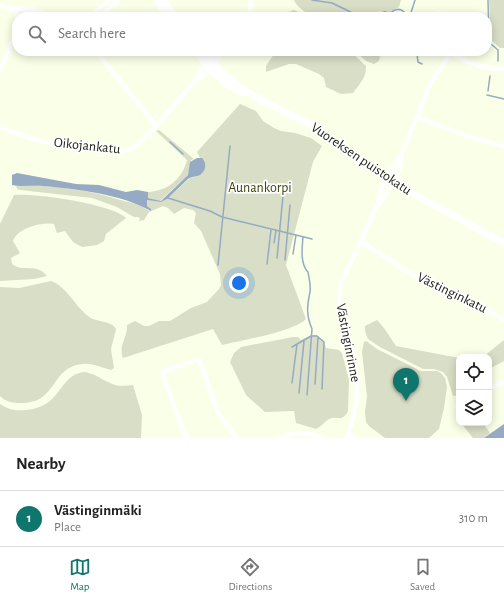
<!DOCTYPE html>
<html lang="en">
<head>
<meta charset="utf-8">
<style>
  body { margin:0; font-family:"Alegreya Sans",sans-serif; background:#f2f2f2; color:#222 }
  .controls { position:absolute; right:12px; bottom:12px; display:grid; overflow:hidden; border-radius:8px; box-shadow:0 2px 10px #0003 }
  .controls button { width:36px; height:36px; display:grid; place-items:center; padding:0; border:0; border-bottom:1px solid #e0e0e0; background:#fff; color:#222; font:20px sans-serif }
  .you { position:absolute; left:239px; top:283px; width:14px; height:14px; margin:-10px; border:3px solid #fff; border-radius:50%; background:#1a73e8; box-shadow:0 0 0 6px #1a73e833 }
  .badge { display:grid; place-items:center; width:26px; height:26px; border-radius:50%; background:#0f766e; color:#fff; font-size:13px; font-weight:700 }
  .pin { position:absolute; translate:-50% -33px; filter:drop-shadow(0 1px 2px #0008) }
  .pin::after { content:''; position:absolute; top:21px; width:14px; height:12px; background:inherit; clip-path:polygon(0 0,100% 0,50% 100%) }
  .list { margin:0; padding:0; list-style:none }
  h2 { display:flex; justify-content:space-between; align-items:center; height:52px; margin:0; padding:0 16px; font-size:17px }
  h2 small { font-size:13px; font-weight:400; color:#767676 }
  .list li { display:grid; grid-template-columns:26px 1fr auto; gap:12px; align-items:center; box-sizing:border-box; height:56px; padding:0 16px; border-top:1px solid #e0e0e0 }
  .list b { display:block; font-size:15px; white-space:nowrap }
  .list p { margin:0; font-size:13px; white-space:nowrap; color:#767676 }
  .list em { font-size:13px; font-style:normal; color:#767676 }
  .icon { flex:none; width:22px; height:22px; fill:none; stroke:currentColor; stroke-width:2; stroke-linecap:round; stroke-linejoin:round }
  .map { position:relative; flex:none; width:504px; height:438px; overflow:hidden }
  .search { position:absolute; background:#fff; box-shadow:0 2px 10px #0003; left:12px; right:12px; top:12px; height:44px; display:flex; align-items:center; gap:10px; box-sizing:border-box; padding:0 14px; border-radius:16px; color:#767676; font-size:15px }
  .sheet { height:108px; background:#fff }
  nav { display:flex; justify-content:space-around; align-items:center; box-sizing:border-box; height:56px; border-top:1px solid #e0e0e0; background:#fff; font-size:11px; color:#767676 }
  nav a { display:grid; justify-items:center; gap:2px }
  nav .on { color:#0f766e }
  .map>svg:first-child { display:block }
  .green { fill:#d9dec6 }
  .water { fill:#96aac4 }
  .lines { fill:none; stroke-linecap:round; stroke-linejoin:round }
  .stream { stroke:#96aac4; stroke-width:1.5 }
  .street { stroke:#fff; stroke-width:4.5 }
  .secondary { stroke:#fff; stroke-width:7 }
  .labels { text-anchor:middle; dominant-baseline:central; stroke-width:3.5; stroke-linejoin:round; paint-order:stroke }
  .street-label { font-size:14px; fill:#22241a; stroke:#fff }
  .park-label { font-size:14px; fill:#3d430d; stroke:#fff }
</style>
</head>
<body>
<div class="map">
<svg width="504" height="438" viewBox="0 0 504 438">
  <rect width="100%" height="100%" fill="#faffe7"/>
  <path class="green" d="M294 0H401L399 7 390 12C384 10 369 13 364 17H334L331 15 330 17C326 17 321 18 317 17 310 16 296 7 294 0Z
    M489 0H504V48H500L491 40Z
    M294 10 309 17H277L285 13Z
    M276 51H350L366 66C367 77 359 85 353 93L341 94 326 87 324 78 319 74 296 64H289L266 72V66Z
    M355 51H381L379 61 374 64 366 61Z
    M240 104 256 111 263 121 274 128 281 131 295 133 311 138 322 146 313 162 286 265 306 319C293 332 242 340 222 345L213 329 123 358C118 345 128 337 127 325L135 321 144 326H149L159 321H170L191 308 207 302 219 289 221 285 220 274 201 231 194 223 196 213 193 210 184 208 174 214 168 208 163 206 149 212 144 220 139 221 140 218 138 217H134L117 207 92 198 20 190 17 189 16 185C52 185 90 190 124 201 132 203 142 205 149 211L151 209 147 206V200L161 202 167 199 190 178 194 177 202 158H200L197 152Z
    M159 130 194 159 191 160 188 175 160 201 148 198V192C168 191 182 179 187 160L156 131Z
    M14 195C34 193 113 204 126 218L106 234 104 241 97 245 82 247 73 242 65 231 57 233 54 224C41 222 18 228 13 241L20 253 11 258 12 264C23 273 36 262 47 276L34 279 0 281V224Z
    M51 281C67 287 75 306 88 316 96 323 112 320 116 329L111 349 114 368 111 370C103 368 92 363 83 364 58 366 57 387 41 398 35 402 27 403 20 403 12 403 6 402 0 396V287L19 288Z
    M377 320 384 328 396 346 459 358V395L453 396 447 377 443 372 434 369H423L380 347 368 339 365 331V326Z
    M316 335 324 341 326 348 339 350 342 353 349 380 348 411C342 423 338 415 329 419 324 422 321 427 316 429L296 423 294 411 265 412 246 395 230 362 234 353 241 347 293 337H298L301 340 310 336Z
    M504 340V361L489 369V357H483Z
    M366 341 377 349 421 371H437L441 373 445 378 447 387 444 408 439 429 429 438H385L369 426 366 422 365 412 367 396 362 352 364 342Z
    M84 372C94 373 99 378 108 382 116 387 124 386 133 385L142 415 141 438H0V404C9 410 16 411 26 410 37 409 47 405 54 397 64 386 68 374 84 372Z
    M461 423H483L490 433 484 438H473Z"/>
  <path class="water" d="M385 11 389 12 393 11 394 13 392 17H364L367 15Z
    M197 158H202C207 163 206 171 200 175 196 177 192 176 188 179 181 186 174 192 167 199L161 202 147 200V206L151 209V211C121 194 76 189 43 186 33 185 21 187 12 185V175L17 173 76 184 99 185 126 192 137 190 148 192V198L161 201 188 175 190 162Z
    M504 424V438H484Z"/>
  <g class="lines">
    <path class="stream" d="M312 0 332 3 361 17
      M488 0 489 40 491 44 498 50V61
      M393 11C399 8 403 9 406 15L410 16 415 0
      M414 51 417 54 418 62 422 64
      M488 91 490 76
      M487 95 504 99
      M170 142 183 154
      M168 198 210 211 222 217 312 239
      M303 237C302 248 300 264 308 272 309 278 311 286 310 292 307 306 306 315 312 329L307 395
      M274 243 276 230
      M293 254 296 235
      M277 258 283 196
      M285 260 290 205
      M267 264 271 230
      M218 265 230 146
      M292 347 311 336H317L324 342 322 389
      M292 383 297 344
      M315 384 318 337
      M299 393 304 341"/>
    <path class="street" d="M0 6 13 9 18 17
      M10 8 31 9 57 17
      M21 9 39 17
      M439 12V17
      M89 17 109 0
      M99 17 118 0
      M246 17 250 10 251 0
      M96 51 156 126
      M450 52C467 63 484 69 504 69
      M0 71 17 29
      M195 81C207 74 218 65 221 51
      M417 117 472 138 504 146
      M0 128 40 141 100 150 124 151 134 147 139 143 156 126 195 81 199 72 218 51
      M377 206C387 196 402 171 401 156
      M360 241 435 289 484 308 504 320
      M489 389 504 381
      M456 406 459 405
      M349 433 354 438
      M188 438 182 428 162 372 199 359 218 413 237 438
      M280 438C293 432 308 431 321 438
      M346 438C359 410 360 376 351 347 344 324 335 308 341 283L377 206 383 183 402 153 431 82 451 53"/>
    <path class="secondary" d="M156 0 169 17
      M162 0 176 17
      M196 51C209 68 222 85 243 93
      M204 51 219 70 240 87 259 99 315 127 368 167 393 183 504 243"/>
  </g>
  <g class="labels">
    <g class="street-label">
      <text transform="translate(87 146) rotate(6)">Oikojankatu</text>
      <text transform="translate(361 159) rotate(34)">Vuoreksen puistokatu</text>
      <text transform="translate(452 293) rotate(26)">Västinginkatu</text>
      <text transform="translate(348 343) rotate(79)">Västinginrinne</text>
    </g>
    <g class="park-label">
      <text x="260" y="188">Aunankorpi</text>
    </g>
  </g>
</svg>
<div class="controls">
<button><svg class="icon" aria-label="locate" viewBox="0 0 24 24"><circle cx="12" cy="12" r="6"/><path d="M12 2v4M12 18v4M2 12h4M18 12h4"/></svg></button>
<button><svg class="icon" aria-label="layers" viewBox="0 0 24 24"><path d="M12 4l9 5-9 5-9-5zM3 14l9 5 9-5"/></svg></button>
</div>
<div class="you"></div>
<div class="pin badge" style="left:406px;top:401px">1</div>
<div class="search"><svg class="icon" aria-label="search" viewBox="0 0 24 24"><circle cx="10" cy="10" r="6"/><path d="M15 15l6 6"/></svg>Search here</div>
</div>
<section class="sheet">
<h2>Nearby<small></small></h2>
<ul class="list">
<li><span class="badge">1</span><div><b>Västinginmäki</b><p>Place</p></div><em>310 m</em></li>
</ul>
</section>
<nav>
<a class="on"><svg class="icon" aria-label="map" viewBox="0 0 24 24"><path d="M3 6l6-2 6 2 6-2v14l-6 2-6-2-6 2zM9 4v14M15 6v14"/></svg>Map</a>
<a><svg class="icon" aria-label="directions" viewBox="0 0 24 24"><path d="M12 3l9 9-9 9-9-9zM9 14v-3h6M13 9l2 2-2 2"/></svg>Directions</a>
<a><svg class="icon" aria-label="saved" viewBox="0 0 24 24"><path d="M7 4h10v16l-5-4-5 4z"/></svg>Saved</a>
</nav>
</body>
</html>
